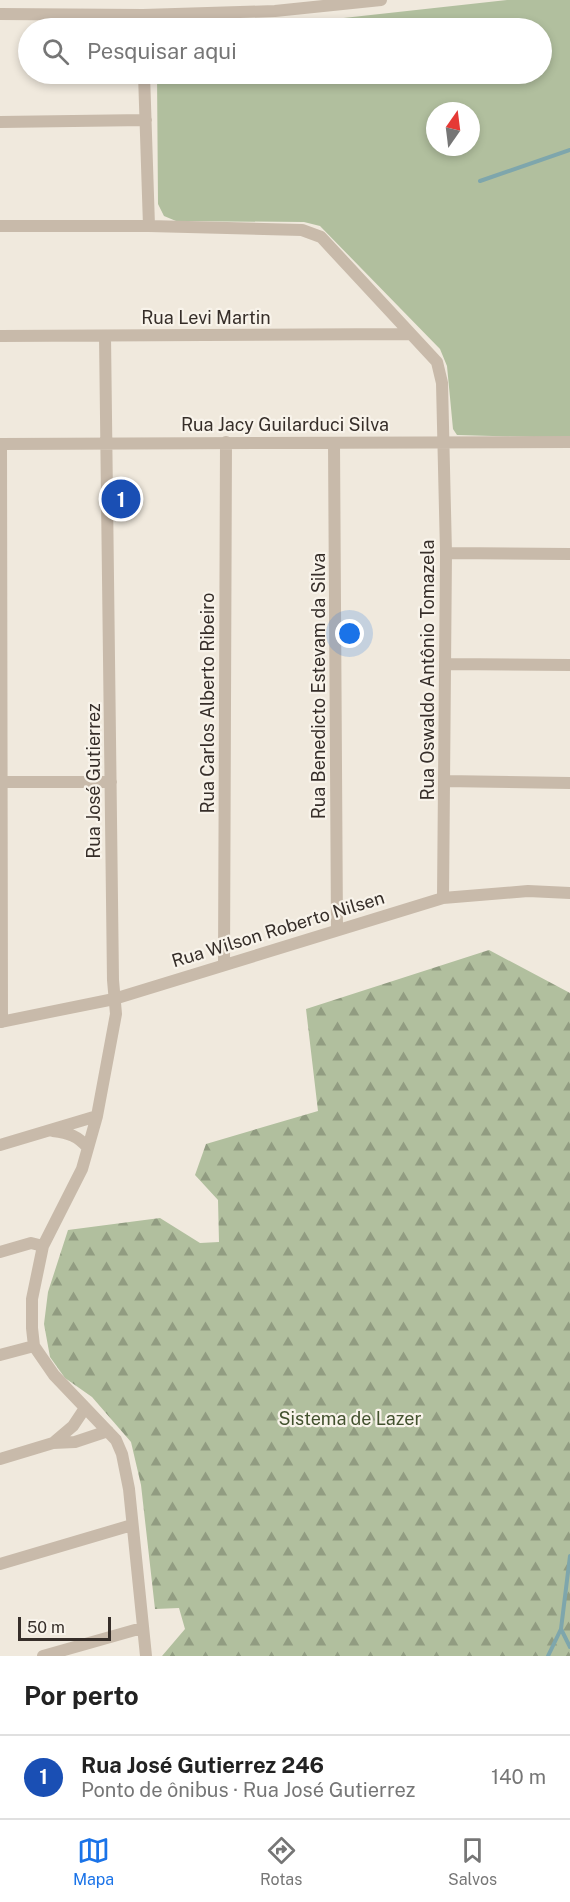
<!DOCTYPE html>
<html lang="pt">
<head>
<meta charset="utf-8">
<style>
  body { margin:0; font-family:"Public Sans",sans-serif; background:#f6f6f6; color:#222 }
  .compass { position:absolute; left:426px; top:102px; width:54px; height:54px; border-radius:50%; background:#fff; box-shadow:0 3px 9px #0003; rotate:14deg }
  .scale { position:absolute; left:18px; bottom:15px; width:93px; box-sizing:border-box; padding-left:6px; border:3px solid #362e29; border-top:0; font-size:16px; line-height:21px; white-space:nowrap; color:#362e29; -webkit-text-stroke:4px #f8f3ea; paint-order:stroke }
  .you { position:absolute; left:350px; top:634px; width:21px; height:21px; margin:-15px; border:4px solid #fff; border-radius:50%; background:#1a73e8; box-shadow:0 0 0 9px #1a73e833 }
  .badge { display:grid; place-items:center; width:39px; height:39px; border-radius:50%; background:#1a73e8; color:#fff; font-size:20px; font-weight:700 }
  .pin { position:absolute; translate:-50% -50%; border:3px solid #fff; box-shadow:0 2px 6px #0006 }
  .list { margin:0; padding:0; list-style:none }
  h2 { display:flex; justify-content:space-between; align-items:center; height:78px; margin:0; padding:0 24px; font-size:26px }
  h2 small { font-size:20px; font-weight:400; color:#767676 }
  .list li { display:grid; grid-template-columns:39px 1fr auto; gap:18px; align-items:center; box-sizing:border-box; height:84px; padding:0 24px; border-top:2px solid #e0e0e0 }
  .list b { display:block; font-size:22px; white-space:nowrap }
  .list p { margin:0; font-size:20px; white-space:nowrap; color:#767676 }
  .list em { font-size:20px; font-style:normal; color:#767676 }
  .icon { flex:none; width:33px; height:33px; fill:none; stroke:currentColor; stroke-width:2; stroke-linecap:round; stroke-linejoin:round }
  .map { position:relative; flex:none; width:570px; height:1656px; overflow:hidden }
  .search { position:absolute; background:#fff; box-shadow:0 3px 9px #0003; left:18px; right:18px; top:18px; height:66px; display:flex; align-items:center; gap:15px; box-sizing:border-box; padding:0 21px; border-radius:33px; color:#767676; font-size:22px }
  .sheet { height:162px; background:#fff }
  nav { display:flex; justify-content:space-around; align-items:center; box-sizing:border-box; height:84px; border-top:2px solid #e0e0e0; background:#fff; font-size:16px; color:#767676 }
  nav a { display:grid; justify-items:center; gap:3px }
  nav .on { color:#1a73e8 }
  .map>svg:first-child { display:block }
  .forest { fill:url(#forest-firs) }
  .park { fill:#b1bf9e; fill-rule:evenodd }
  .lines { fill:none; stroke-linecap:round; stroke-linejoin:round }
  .stream { stroke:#7ea6ac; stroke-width:4 }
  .street { stroke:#c8baaa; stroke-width:12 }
  .labels { text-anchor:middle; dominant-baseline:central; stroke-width:4.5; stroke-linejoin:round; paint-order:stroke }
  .street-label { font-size:18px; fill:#362e29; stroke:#f8f3ea }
  .park-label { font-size:18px; fill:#43522f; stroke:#f8f3ea }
</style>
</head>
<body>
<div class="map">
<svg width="570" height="1656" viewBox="0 0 570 1656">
  <defs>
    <pattern id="forest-firs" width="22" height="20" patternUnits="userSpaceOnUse" patternTransform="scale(1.5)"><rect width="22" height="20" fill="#b1bf9e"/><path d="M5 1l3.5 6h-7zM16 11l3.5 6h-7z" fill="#919c81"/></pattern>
  </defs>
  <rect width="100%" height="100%" fill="#f0e9dd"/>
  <path class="forest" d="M489 950 570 993V1656H162L185 1629 179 1608 155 1609 141 1485 131 1442 92 1397 65 1378 50 1357 44 1324 48 1292 68 1230 160 1218 200 1243 219 1242 218 1200 195 1175 206 1144 318 1111 306 1009Z"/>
  <path class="park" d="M507 0H570V438L457 435 453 429 447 366 440 349 320 226 304 222 176 221 164 216 158 204 157 74H542V28H167L177 24 298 23ZM435 111H471V147H435Z"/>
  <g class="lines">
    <path class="stream" d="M480 181 570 150
      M561 1629 570 1647
      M548 1656 561 1629 570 1556"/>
    <path class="street" d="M0 14 143 15 275 11 381 0
      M144 74 149 226
      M0 122 146 120
      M0 226H149L302 230 321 237 437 362 442 383 446 553 443 898
      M0 336 411 334
      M105 336 113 980 116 1014 97 1116 82 1169 43 1246 32 1299V1328L34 1346 54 1375 116 1440 122 1454 129 1489 146 1656
      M334 443 337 929
      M0 444 570 442
      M1 444 2 1022
      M446 553 570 554
      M445 664 570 665
      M444 781 570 783
      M0 782H111
      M224 964 226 442
      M0 1022 114 999 443 898 528 891 570 893
      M53 1131C69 1133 78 1136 88 1148
      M0 1145 97 1116
      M0 1252 31 1243 43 1246
      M0 1355 34 1346
      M53 1443 73 1426 85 1408
      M0 1459 53 1443 75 1442 108 1431
      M0 1564 132 1525
      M43 1656 142 1628"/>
  </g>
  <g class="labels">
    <g class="street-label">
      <text x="206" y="317">Rua Levi Martin</text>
      <text x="285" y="424">Rua Jacy Guilarduci Silva</text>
      <text transform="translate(427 670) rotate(-90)">Rua Oswaldo Antônio Tomazela</text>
      <text transform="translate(318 686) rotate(-90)">Rua Benedicto Estevam da Silva</text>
      <text transform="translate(207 703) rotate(-90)">Rua Carlos Alberto Ribeiro</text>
      <text transform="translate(93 781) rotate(-90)">Rua José Gutierrez</text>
      <text transform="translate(278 929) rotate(-17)">Rua Wilson Roberto Nilsen</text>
    </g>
    <g class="park-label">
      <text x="350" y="1418">Sistema de Lazer</text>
    </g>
  </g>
</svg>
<svg class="compass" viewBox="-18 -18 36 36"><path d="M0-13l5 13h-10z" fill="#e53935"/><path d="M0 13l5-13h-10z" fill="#767676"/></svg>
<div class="scale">50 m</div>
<div class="you"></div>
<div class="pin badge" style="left:121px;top:499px;background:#1a4fb4">1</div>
<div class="search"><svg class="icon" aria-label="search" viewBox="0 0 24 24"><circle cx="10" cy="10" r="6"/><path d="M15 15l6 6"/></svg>Pesquisar aqui</div>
</div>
<section class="sheet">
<h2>Por perto<small></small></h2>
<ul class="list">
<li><span class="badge" style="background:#1a4fb4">1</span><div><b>Rua José Gutierrez 246</b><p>Ponto de ônibus · Rua José Gutierrez</p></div><em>140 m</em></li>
</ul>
</section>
<nav>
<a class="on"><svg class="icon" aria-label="map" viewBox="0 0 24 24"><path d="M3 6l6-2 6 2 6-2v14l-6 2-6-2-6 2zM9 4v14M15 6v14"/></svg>Mapa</a>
<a><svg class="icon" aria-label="directions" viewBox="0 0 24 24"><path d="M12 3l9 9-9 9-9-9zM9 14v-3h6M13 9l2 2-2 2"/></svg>Rotas</a>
<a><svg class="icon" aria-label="saved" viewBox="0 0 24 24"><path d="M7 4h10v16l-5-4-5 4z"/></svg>Salvos</a>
</nav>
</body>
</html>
